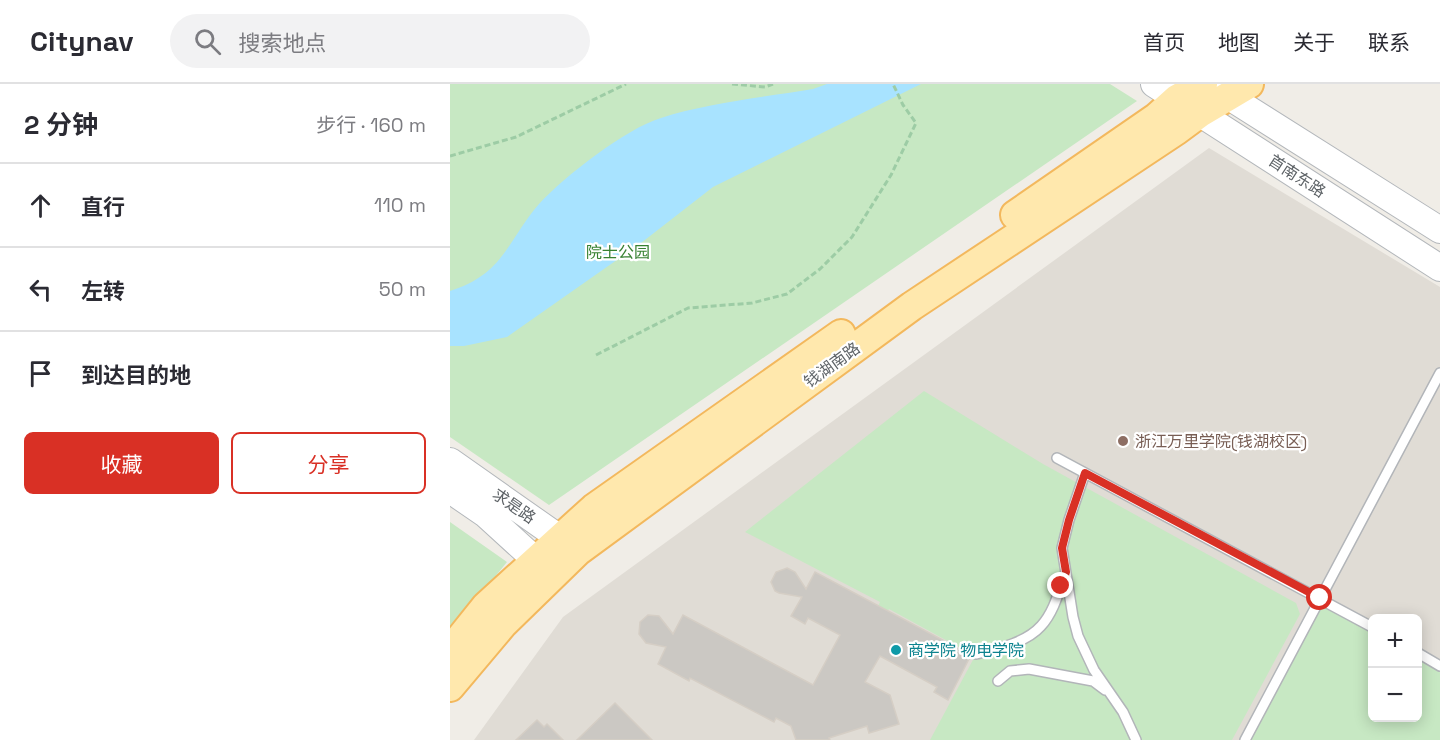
<!DOCTYPE html>
<html lang="zh">
<head>
<meta charset="utf-8">
<style>
  body { margin:0; font-family:"Space Grotesk","Noto Sans SC",sans-serif; background:#f2f2f3; color:#2b2b33 }
  .controls { position:absolute; right:18px; bottom:18px; display:grid; overflow:hidden; border-radius:9px; box-shadow:0 3px 15px #0003 }
  .controls button { width:54px; height:54px; display:grid; place-items:center; padding:0; border:0; border-bottom:2px solid #e1e1e2; background:#fff; color:#2b2b33; font:30px sans-serif }
  .stop { position:absolute; width:18px; height:18px; margin:-14px; border:4px solid #d93025; border-radius:50%; background:#fff }
  .stop.end { background:#d93025; border-color:#fff; box-shadow:0 2px 6px #0008 }
  .list { margin:0; padding:0; list-style:none }
  h2 { display:flex; justify-content:space-between; align-items:center; height:78px; margin:0; padding:0 24px; font-size:26px }
  h2 small { font-size:20px; font-weight:400; color:#7c7c81 }
  .list li { display:grid; grid-template-columns:39px 1fr auto; gap:18px; align-items:center; box-sizing:border-box; height:84px; padding:0 24px; border-top:2px solid #e1e1e2 }
  .list b { display:block; font-size:22px; white-space:nowrap }
  .list em { font-size:20px; font-style:normal; color:#7c7c81 }
  .actions { display:flex; gap:12px; padding:18px 24px }
  .actions a { flex:1; padding:14px 0; border:2px solid #d93025; border-radius:9px; text-align:center; font-size:21px; color:#d93025 }
  .actions .main { background:#d93025; color:#fff }
  .icon { flex:none; width:33px; height:33px; fill:none; stroke:currentColor; stroke-width:2; stroke-linecap:round; stroke-linejoin:round }
  .map { position:relative; flex:none; width:990px; height:656px; overflow:hidden }
  header { display:flex; align-items:center; gap:36px; box-sizing:border-box; height:84px; padding:0 30px; background:#fff; border-bottom:2px solid #e1e1e2 }
  header strong { font-size:28px }
  nav { display:flex; gap:33px; margin-inline-start:auto; font-size:21px }
  .search { width:420px; height:54px; background:#f2f2f3; display:flex; align-items:center; gap:15px; box-sizing:border-box; padding:0 21px; border-radius:33px; color:#7c7c81; font-size:22px }
  main { display:flex }
  aside { flex:1; background:#fff }
  .map>svg:first-child { display:block }
  .education { fill:#e0dcd5; fill-rule:evenodd }
  .green { fill:#c7e8c3 }
  .water { fill:#a8e3ff }
  .building { fill:#cbc8c3; stroke:#d5cec5; stroke-width:1.5 }
  .lines { fill:none; stroke-linecap:round; stroke-linejoin:round }
  .lane-casing { stroke:#b2b5b9; stroke-width:12 }
  .secondary-casing { stroke:#b3b7bb; stroke-width:28 }
  .primary-casing { stroke:#f3b85d; stroke-width:32 }
  .path { stroke:#9dcca5; stroke-width:3; stroke-dasharray:6 3; stroke-linecap:butt }
  .lane { stroke:#fff; stroke-width:9 }
  .secondary { stroke:#fff; stroke-width:26 }
  .primary { stroke:#ffe8ad; stroke-width:28 }
  .route { stroke:#d93025; stroke-width:8 }
  .education-dot { fill:#8d6e63; stroke:#fff; stroke-width:2 }
  .culture-dot { fill:#0f9aa8; stroke:#fff; stroke-width:2 }
  .labels { text-anchor:middle; dominant-baseline:central; stroke-width:4.5; stroke-linejoin:round; paint-order:stroke }
  .street-label { font-size:16px; fill:#5e6367; stroke:#fff }
  .park-label { font-size:16px; fill:#388233; stroke:#fff }
  .education-label { font-size:16px; fill:#785e54; stroke:#fff; text-anchor:start }
  .culture-label { font-size:16px; fill:#0d838f; stroke:#fff; text-anchor:start }
</style>
</head>
<body>
<header>
<strong>Citynav</strong>
<div class="search"><svg class="icon" aria-label="search" viewBox="0 0 24 24"><circle cx="10" cy="10" r="6"/><path d="M15 15l6 6"/></svg>搜索地点</div>
<nav><a>首页</a><a>地图</a><a>关于</a><a>联系</a></nav>
</header>
<main>
<aside>
<h2>2 分钟<small>步行 · 160 m</small></h2>
<ul class="list">
<li><svg class="icon" aria-label="ahead" viewBox="0 0 24 24"><path d="M12 20V5M6 11l6-6 6 6"/></svg><div><b>直行</b></div><em>110 m</em></li>
<li><svg class="icon" aria-label="left" viewBox="0 0 24 24"><path d="M17 20v-9H6M10 6l-5 5 5 5"/></svg><div><b>左转</b></div><em>50 m</em></li>
<li><svg class="icon" aria-label="arrive" viewBox="0 0 24 24"><path d="M6 21V4h12l-3 4 3 4H6"/></svg><div><b>到达目的地</b></div></li>
</ul>
<div class="actions"><a class="main">收藏</a><a>分享</a></div>
</aside>
<div class="map">
<svg width="990" height="656" viewBox="0 0 990 656">
  <rect width="100%" height="100%" fill="#f0ede7"/>
  <path class="education" d="M759 64 990 203V656H24L113 533ZM922 534H968V634H922Z"/>
  <path class="green" d="M0 0H660L687 17 99 421 0 353Z
    M474 307 593 380 846 519 850 530 782 656H480L525 572 439 525 433 536 424 531 430 518 295 448Z
    M0 438 57 478 0 548Z
    M870 514 922 543V634H968V569L990 582V656H795Z"/>
  <path class="water" d="M377 0H471L263 103 191 159 57 253 14 262H0V207C54 190 57 157 89 120 115 92 175 45 211 34 257 19 315 13 363 5Z"/>
  <path class="building" d="M337 484 345 488 356 505 365 488 519 570 520 573 498 616 484 608 487 603 430 572 415 598 440 611 449 640 419 649 417 642 379 654 380 656H346L341 642 326 634 324 638 240 594 239 597 208 580 216 563 196 559 189 550 190 538 198 531 209 532 223 550 233 531 363 601 390 551 358 534 355 540 341 532 352 513 329 509 325 507 321 498 326 488Z
    M165 619 202 656H127Z
    M87 636 94 643 97 640 113 656H66Z"/>
  <g class="lines">
    <defs>
      <path id="lane" d="M607 374 922 543
        M635 389 619 436 612 464 623 533 628 552 644 586 673 628 686 656
        M968 569 990 582
        M526 570C547 565 576 559 591 542 604 528 609 507 615 490
        M548 597 560 587 579 585 643 597 655 606
        M795 656 990 289"/>
      <path id="secondary" d="M704 0 990 184
        M762 2 990 146
        M0 377 128 467
        M0 406 35 430 101 490"/>
      <path id="primary" d="M565 131 707 33 727 15 753 0
        M0 567 36 522 144 424 391 250
        M0 603 53 540 128 467 462 222 727 46 750 29 799 0"/>
    </defs>
    <use href="#lane" class="lane-casing"/>
    <use href="#secondary" class="secondary-casing"/>
    <use href="#primary" class="primary-casing"/>
    <path class="path" d="M282 0 315 3 323 0
      M0 72 66 53 176 0
      M146 271 238 224 302 219 337 210 370 185 402 153 441 91 466 39 453 21 443 0"/>
    <use href="#lane" class="lane"/>
    <use href="#secondary" class="secondary"/>
    <use href="#primary" class="primary"/>
  </g>
  <g class="lines">
    <path class="route" d="M611 502 616 488 612 464 619 436 635 389 870 514"/>
  </g>
  <circle class="education-dot" cx="673" cy="357" r="6"/>
  <circle class="culture-dot" cx="446" cy="566" r="6"/>
  <g class="labels">
    <g class="street-label">
      <text transform="translate(847 92) rotate(33)">首南东路</text>
      <text transform="translate(382 281) rotate(-36)">钱湖南路</text>
      <text transform="translate(64 422) rotate(35)">求是路</text>
    </g>
    <g class="park-label">
      <text x="168" y="168">院士公园</text>
    </g>
    <g class="education-label">
      <text x="685" y="357">浙江万里学院(钱湖校区)</text>
    </g>
    <g class="culture-label">
      <text x="458" y="566">商学院 物电学院</text>
    </g>
  </g>
</svg>
<div class="controls">
<button>+</button>
<button>−</button>
</div>
<div class="stop" style="left:870px;top:514px"></div>
<div class="stop end" style="left:611px;top:502px"></div>
</div>
</main>
</body>
</html>
